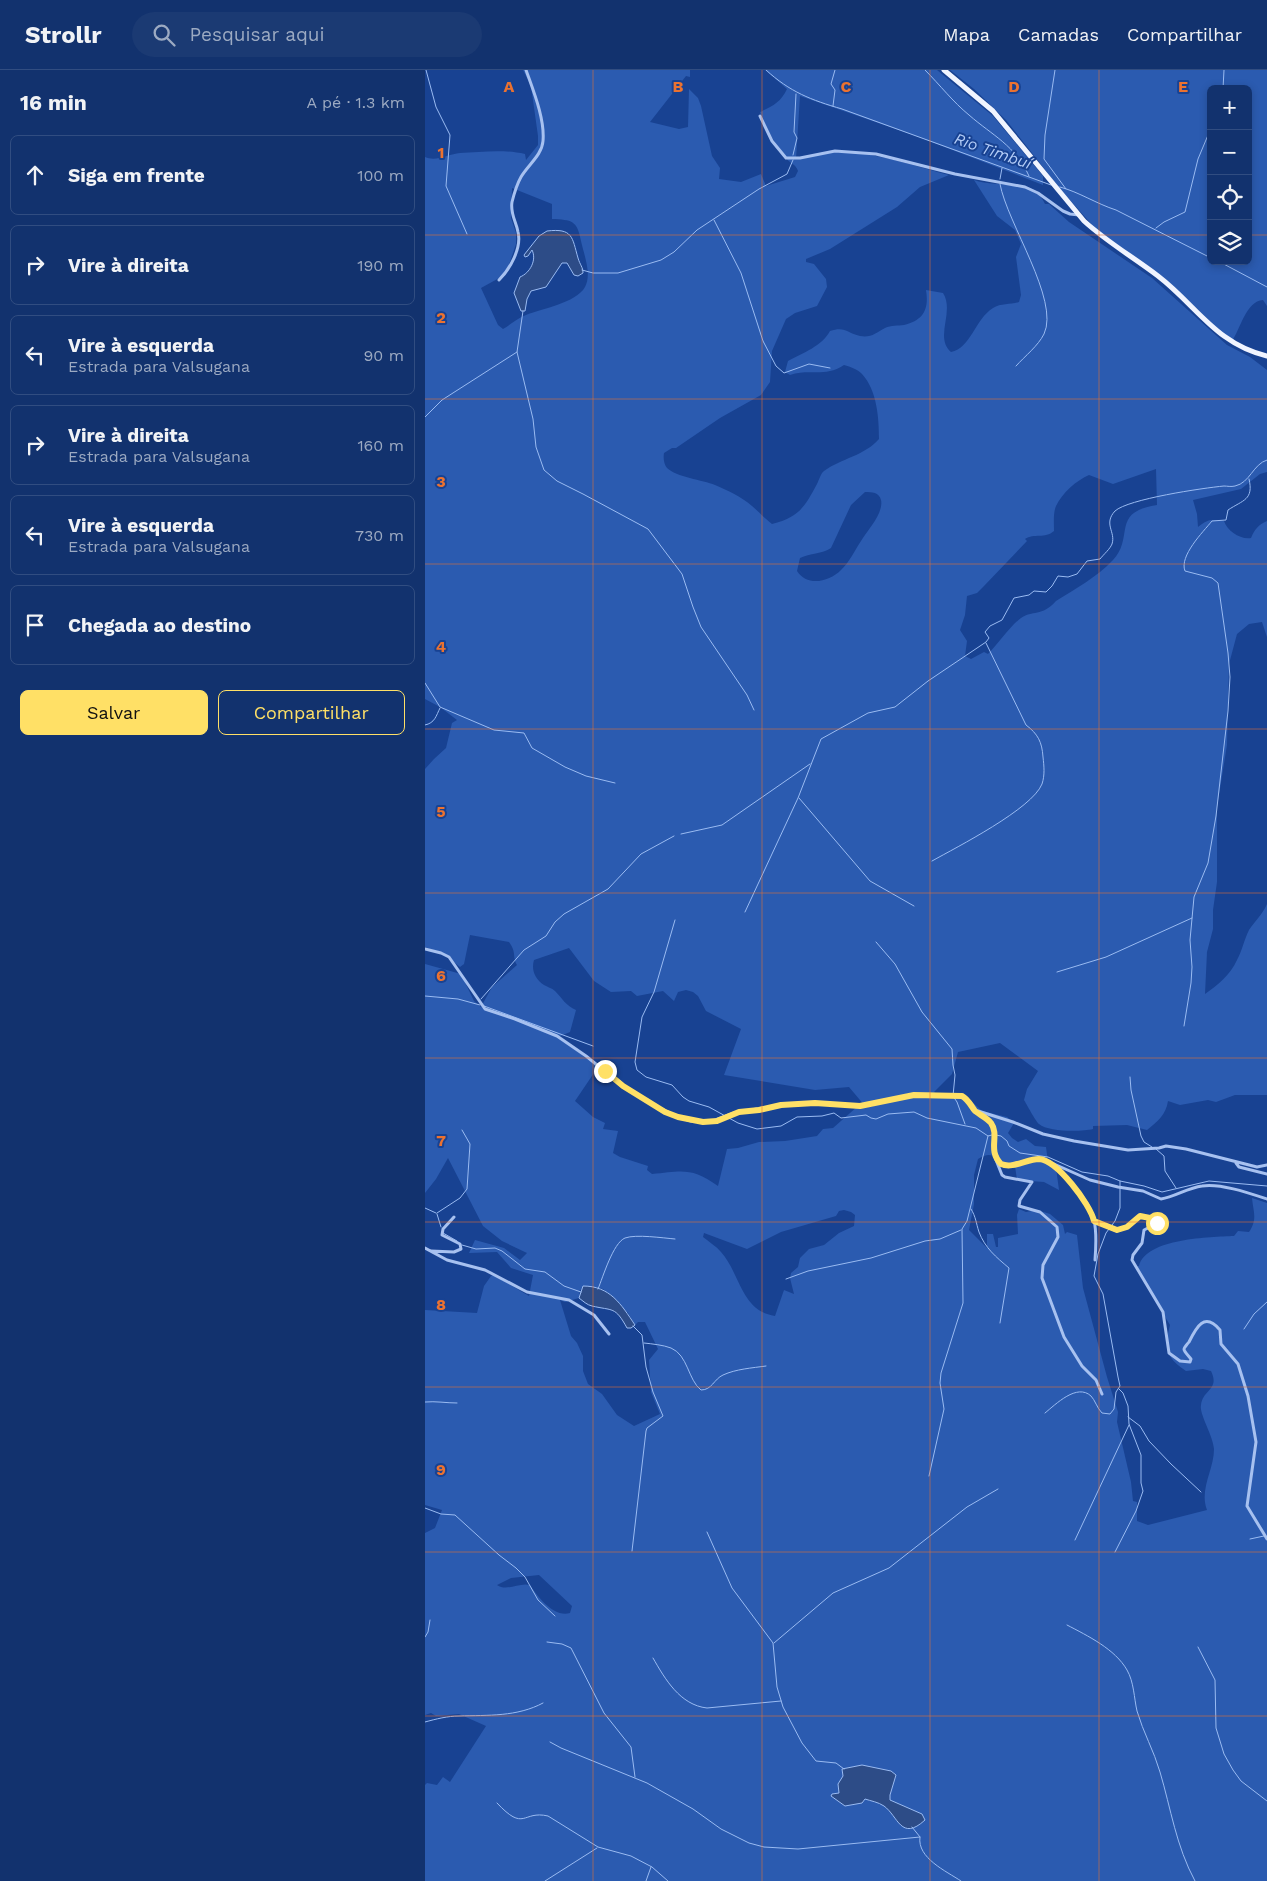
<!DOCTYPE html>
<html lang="pt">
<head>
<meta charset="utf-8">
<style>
  body { margin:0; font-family:"Work Sans",sans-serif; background:#1b3a73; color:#f1f3f6 }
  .controls { position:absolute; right:15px; top:15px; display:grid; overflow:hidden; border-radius:8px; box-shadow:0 2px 8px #0003 }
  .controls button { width:45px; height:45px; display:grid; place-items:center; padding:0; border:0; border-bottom:1px solid #314d81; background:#12326e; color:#f1f3f6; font:25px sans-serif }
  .stop { position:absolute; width:15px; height:15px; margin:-11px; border:4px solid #ffe066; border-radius:50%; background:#fff }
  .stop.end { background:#ffe066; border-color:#fff; box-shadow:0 1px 5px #0008 }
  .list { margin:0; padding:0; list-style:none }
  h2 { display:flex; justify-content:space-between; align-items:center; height:65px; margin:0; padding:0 20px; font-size:21px }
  h2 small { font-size:16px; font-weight:400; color:#9caac2 }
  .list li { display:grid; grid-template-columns:32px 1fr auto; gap:15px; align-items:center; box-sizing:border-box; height:80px; margin:0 10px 10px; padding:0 10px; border:1px solid #314d81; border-radius:8px }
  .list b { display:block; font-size:19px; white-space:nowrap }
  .list p { margin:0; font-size:16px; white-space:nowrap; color:#9caac2 }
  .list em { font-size:16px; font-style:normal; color:#9caac2 }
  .actions { display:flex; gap:10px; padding:15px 20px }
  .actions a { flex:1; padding:11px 0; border:1px solid #ffe066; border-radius:8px; text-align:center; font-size:18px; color:#ffe066 }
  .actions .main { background:#ffe066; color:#111 }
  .icon { flex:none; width:28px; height:28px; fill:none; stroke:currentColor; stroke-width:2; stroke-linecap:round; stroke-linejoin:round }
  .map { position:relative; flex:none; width:842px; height:1811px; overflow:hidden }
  header { display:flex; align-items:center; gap:30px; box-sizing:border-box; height:70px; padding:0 25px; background:#12326e; border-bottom:1px solid #314d81 }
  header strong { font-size:24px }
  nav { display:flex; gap:28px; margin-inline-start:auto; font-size:18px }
  .search { width:350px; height:45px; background:#1b3a73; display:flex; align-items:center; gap:12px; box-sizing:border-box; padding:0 18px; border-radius:28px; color:#9caac2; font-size:19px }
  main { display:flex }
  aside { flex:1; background:#12326e }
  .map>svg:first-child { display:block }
  .green { fill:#2b5bb0; fill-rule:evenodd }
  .water { fill:#2d4c87; stroke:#9abbf2 }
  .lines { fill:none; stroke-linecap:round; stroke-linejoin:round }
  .stream { stroke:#9abbf2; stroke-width:1 }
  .street { stroke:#a7c1f0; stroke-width:3 }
  .primary { stroke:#f0f4ff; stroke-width:5 }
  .route { stroke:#ffe066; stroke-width:6 }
  .grid { fill:none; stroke:#eb7230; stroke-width:1; stroke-opacity:0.55 }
  .labels { text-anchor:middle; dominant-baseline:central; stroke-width:4; stroke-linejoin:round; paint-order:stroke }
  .water-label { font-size:16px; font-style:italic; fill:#b3ccf7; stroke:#184292 }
  .grid-label { font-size:16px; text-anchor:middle; font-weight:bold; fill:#eb7230; stroke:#184292; stroke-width:4; stroke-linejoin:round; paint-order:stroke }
</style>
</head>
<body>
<header>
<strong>Strollr</strong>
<div class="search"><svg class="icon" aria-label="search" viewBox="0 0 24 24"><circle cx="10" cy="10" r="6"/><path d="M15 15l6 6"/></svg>Pesquisar aqui</div>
<nav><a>Mapa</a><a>Camadas</a><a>Compartilhar</a></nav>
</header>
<main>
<aside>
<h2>16 min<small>A pé · 1.3 km</small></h2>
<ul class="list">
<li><svg class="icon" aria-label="ahead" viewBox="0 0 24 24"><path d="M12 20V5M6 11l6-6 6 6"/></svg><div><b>Siga em frente</b></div><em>100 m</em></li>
<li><svg class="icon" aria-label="right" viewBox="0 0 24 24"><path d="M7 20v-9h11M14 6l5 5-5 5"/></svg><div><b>Vire à direita</b></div><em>190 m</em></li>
<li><svg class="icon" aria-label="left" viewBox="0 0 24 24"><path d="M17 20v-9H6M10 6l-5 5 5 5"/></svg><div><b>Vire à esquerda</b><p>Estrada para Valsugana</p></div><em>90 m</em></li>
<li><svg class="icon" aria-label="right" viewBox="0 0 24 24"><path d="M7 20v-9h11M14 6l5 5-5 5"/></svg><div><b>Vire à direita</b><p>Estrada para Valsugana</p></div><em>160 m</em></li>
<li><svg class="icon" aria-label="left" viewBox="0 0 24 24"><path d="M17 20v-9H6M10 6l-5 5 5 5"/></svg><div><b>Vire à esquerda</b><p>Estrada para Valsugana</p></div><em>730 m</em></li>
<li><svg class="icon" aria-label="arrive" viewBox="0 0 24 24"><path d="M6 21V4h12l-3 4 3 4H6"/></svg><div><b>Chegada ao destino</b></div></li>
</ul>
<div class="actions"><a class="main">Salvar</a><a>Compartilhar</a></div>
</aside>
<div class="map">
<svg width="842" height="1811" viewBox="0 0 842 1811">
  <rect width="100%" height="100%" fill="#184292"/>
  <path class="green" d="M98 0H265V7L261 6 225 52 254 59 263 57 264 19 273 28 276 36 287 86 295 98 294 109 316 112 336 104 341 116 370 107 373 101C371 94 364 93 360 87 349 73 341 58 335 42 348 36 356 32 362 19L340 0H512L568 46 618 106V115L491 66 375 26 371 89C382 87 394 83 405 82 441 79 490 96 524 105L495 117 472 137 405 179 381 189V192L389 194 401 209 402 217 392 236 370 243 361 249 347 281 345 312 336 325 295 348 251 378H247L239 383C238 388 239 394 242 398 251 407 278 410 290 415 302 420 317 427 327 436 334 442 339 448 347 454 374 447 379 438 392 414 394 410 396 403 399 401 417 388 439 386 454 369 454 348 452 320 437 304 432 299 426 297 419 295 399 308 385 298 365 305L360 302 363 291C378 283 397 276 405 261 420 256 422 263 435 266 446 268 451 263 460 258 466 255 473 256 479 255 499 250 504 239 501 220L518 223C530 242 509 267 526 282 546 278 550 249 568 238 576 233 586 235 594 232L596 225 591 187 596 174 590 160 572 146 549 110C571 118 610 109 620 134H624L644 152 727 208 802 275 825 287 842 300V402L835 404 816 419 768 430 772 444 773 457C785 448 785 450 799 451 802 461 816 470 826 468 830 459 833 455 842 451V567L837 552 824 554 812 564 804 594 802 675 792 737V812L788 840V859L782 882 780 924C793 915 805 905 812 890 817 881 819 870 824 860 830 851 837 845 842 834V1025H810L791 1032 783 1030 755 1035 743 1031C741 1045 732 1052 722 1060L702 1055 668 1056V1059C656 1062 623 1062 614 1054 611 1052 601 1033 599 1030L602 1019 613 1001 575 973 533 982 527 1004 509 1022 512 1024 542 1027 557 1041 582 1047 589 1053 583 1063 587 1068 593 1072 601 1069 610 1076 621 1077 623 1092 631 1098 634 1120 619 1112 592 1110 590 1096H579C570 1086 566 1081 553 1089L549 1105V1134L544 1160 562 1178V1164H568L571 1177H573V1168L593 1164 592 1145 594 1139 601 1142 612 1140 625 1144 638 1155 640 1164 642 1162 652 1165 658 1218 682 1307 693 1342 692 1352 706 1412 708 1431 712 1432V1451L723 1455 782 1440C774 1419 789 1400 789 1379 788 1365 774 1344 776 1335 778 1319 795 1320 786 1301L778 1299 761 1301C740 1287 739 1278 745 1255L710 1197 714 1196C721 1168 786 1167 809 1166L813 1161 824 1162C833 1149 828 1141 827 1128L842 1133V1811H0V1715L2 1713 12 1715 18 1707 25 1712 61 1656 34 1644 11 1646 6 1643 0 1645V1463L10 1458 17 1440 0 1435V1240L52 1243 59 1216 66 1206 69 1205 104 1226 108 1205 86 1198 72 1182 44 1183 50 1170 79 1178 95 1190 102 1183 77 1171 58 1156 23 1088 11 1109 0 1123V894L36 904 49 931 56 937 67 917 92 895C87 887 92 883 84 872L45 865 39 894 35 897 20 885 0 877V699L9 689 21 678 27 653 32 650 15 637 0 629V87C11 92 24 84 35 83 56 82 79 79 100 84L101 90 113 75V66L106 16ZM87 118 127 134V149C147 150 152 150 156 171 159 185 167 204 160 217 151 233 116 239 101 245 93 248 85 255 78 259L73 255 56 218 76 207 82 200 86 189 91 174V163L86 148ZM731 399 732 435C685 442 710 467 688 490 672 507 650 519 631 531 617 547 607 540 596 548 586 555 572 575 563 584L559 582 546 589 540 586 542 571 535 560 540 545 542 526 552 523 559 516 602 471 600 469C609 463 620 469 629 461 629 453 628 443 631 436 637 423 652 410 664 405L688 414ZM440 422C447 422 454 422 456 430 459 443 442 461 436 471 430 480 424 493 416 500 404 512 382 517 372 501L375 488C385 483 397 484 406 478L426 435ZM144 878 169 911 186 922 206 921 212 926 238 921 249 931 253 922 261 920 268 922 273 926 281 941 316 959 299 1005 390 1020 424 1017 440 1036H433L408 1058 398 1059 392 1066 360 1071 334 1072 313 1078 302 1079 293 1116C267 1097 257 1101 227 1104L222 1100 223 1096 195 1087 188 1083 193 1061 178 1059 180 1053 168 1047 150 1031 173 997 133 967 145 962 151 940C141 936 137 928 130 921 127 918 122 917 119 915 110 909 106 900 109 890ZM419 1140 426 1142 430 1145 429 1156 414 1163 399 1175 384 1179 375 1188 373 1197 366 1203 365 1208 369 1224 359 1220 350 1246C316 1241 315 1203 296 1182 291 1176 284 1172 278 1167L279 1163 322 1179 356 1162 411 1146 414 1141ZM167 1217 178 1219 203 1243 210 1255 213 1252H220L233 1279 224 1290 226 1322 235 1344 209 1356 192 1345 177 1324 163 1314 158 1301V1286L152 1273 146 1266 135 1230 140 1232 154 1228 155 1220ZM114 1505 147 1536 145 1543C129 1548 113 1527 105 1515 94 1512 82 1522 72 1515L86 1508Z
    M525 0H842V236L838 230C821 231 815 260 807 271L804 270 758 225 669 157 636 120 581 50 549 19ZM786 19H823V191H786Z"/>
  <path class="water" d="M122 161C148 158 147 167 153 188 155 195 158 197 158 203L153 206 149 205 142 193H137L121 217 106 221 102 229 100 241H96L89 223 95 207C105 203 112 190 107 180L103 186 100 187 99 185 114 166Z
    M158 1216C185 1216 196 1234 210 1255L206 1258H202C190 1236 188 1241 167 1236 162 1235 158 1231 154 1228Z
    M437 1695 466 1701 471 1705 465 1725V1730L497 1744 500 1750C476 1772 473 1746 459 1736 453 1732 446 1731 440 1729L437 1733 420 1736 406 1726 407 1724 414 1723 413 1714 418 1706 417 1699Z"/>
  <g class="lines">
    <path class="stream" d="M1 0 11 37 25 65 21 116 42 164
      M341 0C365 22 386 30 417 39L626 115
      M500 0C515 15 528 32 544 45 568 66 590 75 604 106
      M630 0 620 65 619 89 641 119
      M798 19 799 0
      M408 36 410 20 406 14 410 0
      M368 85 372 68 369 62 371 24
      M575 109 577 98
      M575 114C582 153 635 230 619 264 613 276 600 286 591 296
      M635 117C654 122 672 134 691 140L786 188
      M289 150 316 203 338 271 351 296 359 303 384 294 405 298
      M731 158 739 152 760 142 773 89 786 58
      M793 191 842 217
      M157 200 168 203H193L236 190 249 182 272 160 334 119 362 104 368 90
      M98 241 92 282 108 349 111 377 119 400 132 411 158 424 223 459 257 504 268 537 276 557 322 625 329 640
      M0 347 17 330 92 282
      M0 613 15 637 69 660 99 663 107 678 140 697 161 706 190 713
      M0 655C10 653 11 646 15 638
      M374 728 445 811 489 836
      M256 764 297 755 385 694
      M507 791C532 777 607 739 617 714 620 705 619 696 618 687 617 672 613 664 601 655L561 573
      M320 842 373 728 396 669 443 643 470 637 503 611 561 572 564 568 560 562 565 556 577 550 589 528 604 525 609 521 621 522 627 516 633 506 643 507 652 504 662 491 675 489C679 484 685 479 687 474 691 462 678 454 690 441 703 429 778 418 799 416 802 416 806 417 810 416 825 413 828 394 842 390
      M250 850 229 922 217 947 210 992 212 1000 221 1007 247 1015 258 1027 264 1031 284 1037 313 1053 332 1059 356 1056 372 1047 397 1046 409 1043 416 1048 441 1045 446 1048 451 1049 463 1044 489 1042 502 1048 551 1058 563 1066 567 1065
      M451 872 470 894 497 942 527 979 528 995 530 1005 528 1026 532 1032 540 1054
      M632 902 681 887 767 848
      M0 926 33 929 55 935
      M56 929 99 880 121 866 130 852 139 844 183 819 216 784 249 766
      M59 936 168 976
      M759 956 766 913 767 897 765 870 769 827 783 793 791 746 803 641 805 607 803 583 793 513 787 508 760 501C754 486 778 462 787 451L801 450 803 440C818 430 829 430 824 409
      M705 1007 706 1020 716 1066 719 1072 727 1077
      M571 1065 576 1066 582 1071 584 1076 595 1083 623 1087 657 1102 683 1106 695 1111 719 1116 737 1122 784 1111 842 1116
      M731 1079 739 1086 740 1101 751 1118
      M0 1138 11 1143
      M546 1139C551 1147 551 1153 554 1162 560 1178 571 1187 584 1198L575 1253
      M12 1143 35 1128 42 1119 45 1074 37 1060
      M12 1144 16 1157
      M18 1163 32 1171
      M37 1175 51 1179 70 1178 77 1181 100 1199 120 1202 139 1216 156 1222
      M361 1209 383 1201 446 1188 500 1171 515 1169 536 1160
      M173 1219C178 1207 188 1173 200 1168 211 1164 238 1168 250 1169
      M819 1259 829 1244 842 1232
      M219 1273C228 1274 238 1275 246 1278 263 1285 263 1310 276 1320 287 1320 289 1309 298 1305 311 1299 327 1298 341 1296
      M0 1332C11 1331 21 1333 32 1333
      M620 1343C631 1334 652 1313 666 1326 670 1330 672 1338 677 1343L685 1344 689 1339 691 1322 695 1316 693 1307 678 1224 669 1206 673 1184 681 1163 690 1151 695 1138V1111
      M703 1347 715 1356 724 1371 746 1394 776 1422
      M504 1406 519 1339 515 1313 516 1303 538 1233 537 1159 542 1151 563 1066
      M0 1438 16 1444 30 1445 74 1485 91 1498 100 1507 113 1530 130 1546
      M282 1462 307 1518 348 1573 352 1617 358 1637 377 1673 391 1691 411 1693 419 1699
      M825 1469 839 1466
      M650 1470 704 1355
      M207 1481 221 1361 222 1358 238 1346 228 1322 221 1297 217 1265 208 1256
      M690 1482 711 1441 718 1421 716 1413V1385L704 1354 703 1336 698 1323 694 1319
      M642 1555C663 1566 690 1579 702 1600 709 1612 709 1628 712 1641 718 1662 729 1681 735 1702 746 1739 751 1776 770 1811
      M0 1567 3 1562 5 1550
      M122 1572 137 1574 146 1578 179 1643 206 1677 210 1707
      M349 1573 408 1523 464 1498 542 1437 573 1419
      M773 1577 790 1610 791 1658 799 1684 808 1700 816 1711 842 1731
      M228 1588C240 1609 255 1635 282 1638L356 1631
      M0 1652C11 1649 23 1646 34 1646 63 1645 92 1647 118 1633
      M125 1672 136 1678 222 1713 268 1739 296 1759 324 1773 339 1777 373 1779 495 1767
      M72 1733C100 1763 97 1740 123 1746L173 1777 206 1786 227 1797 243 1811
      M487 1757 495 1767C492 1788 521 1801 536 1811
      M120 1811 172 1778
      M221 1811 226 1797"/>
    <path class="street" d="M335 46 347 71 361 88H375L410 81 451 84 530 104 600 117 613 123 638 141 645 144 654 145
      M74 210C85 199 97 178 93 162 91 151 85 144 87 132 89 124 92 114 96 107 103 95 117 85 118 71 120 49 108 20 101 0
      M0 879 16 883 24 887 60 939 90 949 132 966 161 986 198 1016 225 1033 253 1047 266 1051 285 1052 309 1043 356 1035 391 1033 435 1036 489 1025 535 1026C542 1027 544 1033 549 1039 554 1045 563 1048 567 1055 574 1070 560 1084 579 1096L609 1089 620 1090 665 1110 693 1117 718 1121 736 1129C750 1127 762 1118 777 1116 795 1113 824 1123 842 1129
      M553 1041 588 1052 618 1064 649 1071 703 1080 734 1078 741 1076 761 1079 832 1097 842 1095
      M571 1090 577 1105 580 1107 607 1112 595 1130 594 1136 615 1142 632 1157 633 1167 618 1195 617 1208 639 1267 657 1296 671 1310 677 1324
      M811 1093 814 1097 842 1104
      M631 1096C643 1110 666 1132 669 1150 672 1163 671 1177 670 1190
      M669 1151 692 1161 703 1157 715 1146 732 1151 731 1154 719 1160 717 1173 708 1185 707 1190 738 1242 744 1283 755 1291 765 1292 766 1289C764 1286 759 1282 759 1279 759 1278 763 1273 764 1272 771 1258 779 1241 795 1260L796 1274 813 1294 823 1326 831 1372 822 1436 842 1469
      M0 1178 22 1190 60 1200 102 1222 144 1230 169 1245 184 1264
      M6 1181 29 1182 36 1179 35 1174 17 1165 18 1159 29 1147"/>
    <path class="primary" d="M519 0 568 41 659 151C682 172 708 187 733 206 772 236 791 274 842 286"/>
  </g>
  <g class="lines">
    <path class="route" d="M180 1001 198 1016 240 1042 253 1047 278 1052 292 1051 314 1042 334 1040 356 1035 390 1033 435 1036 489 1025 537 1026C543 1029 546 1036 550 1041 555 1045 562 1048 566 1053 575 1066 562 1080 576 1094 588 1099 602 1089 614 1089 632 1090 665 1134 669 1151L692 1160 702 1157 715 1146 730 1149 732 1153"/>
  </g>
  <path class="grid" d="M168 0V1811M337 0V1811M505 0V1811M674 0V1811M0 165H786M823 165H842M0 329H842M0 494H842M0 659H842M0 823H842M0 988H842M0 1152H842M0 1317H842M0 1482H842M0 1646H842"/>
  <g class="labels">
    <g class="water-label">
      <text transform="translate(568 81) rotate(19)">Rio Timbuí</text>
    </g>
  </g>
  <g class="grid-label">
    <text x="84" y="22">A</text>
    <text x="253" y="22">B</text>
    <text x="421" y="22">C</text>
    <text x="589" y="22">D</text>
    <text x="758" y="22">E</text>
    <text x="16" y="88">1</text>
    <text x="16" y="253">2</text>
    <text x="16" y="417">3</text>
    <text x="16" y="582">4</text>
    <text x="16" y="747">5</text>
    <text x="16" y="911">6</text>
    <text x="16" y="1076">7</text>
    <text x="16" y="1240">8</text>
    <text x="16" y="1405">9</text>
  </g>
</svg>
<div class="controls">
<button>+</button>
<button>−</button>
<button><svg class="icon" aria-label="locate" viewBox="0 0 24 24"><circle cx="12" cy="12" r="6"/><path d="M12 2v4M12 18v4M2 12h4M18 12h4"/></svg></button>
<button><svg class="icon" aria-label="layers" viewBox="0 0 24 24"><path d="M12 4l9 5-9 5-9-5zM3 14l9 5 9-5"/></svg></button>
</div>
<div class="stop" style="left:732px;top:1153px"></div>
<div class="stop end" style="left:180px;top:1001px"></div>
</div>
</main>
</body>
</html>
